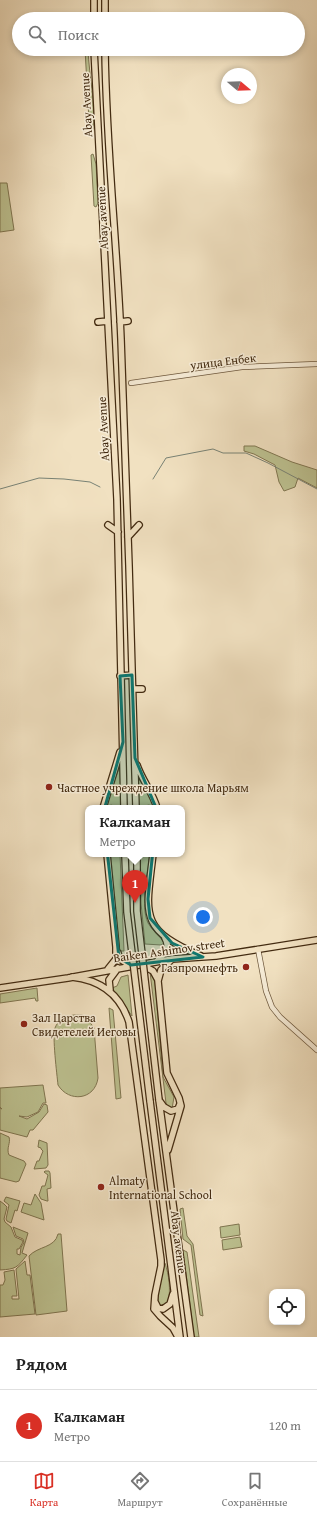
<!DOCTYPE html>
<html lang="ru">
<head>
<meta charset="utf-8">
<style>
  body { margin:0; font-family:"Gentium Book Plus",serif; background:#f2f2f2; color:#222 }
  .controls { position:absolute; right:12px; bottom:12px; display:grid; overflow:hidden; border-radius:8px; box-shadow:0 2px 6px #0003 }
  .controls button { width:36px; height:36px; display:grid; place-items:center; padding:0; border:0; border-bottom:1px solid #e0e0e0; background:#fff; color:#222; font:20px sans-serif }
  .compass { position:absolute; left:221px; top:68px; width:36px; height:36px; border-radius:50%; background:#fff; box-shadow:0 2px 6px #0003; rotate:109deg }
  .you { position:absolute; left:203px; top:917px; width:14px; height:14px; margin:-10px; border:3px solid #fff; border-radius:50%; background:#1a73e8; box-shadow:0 0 0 6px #1a73e833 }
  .badge { display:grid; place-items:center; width:26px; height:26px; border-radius:50%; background:#d93025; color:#fff; font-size:13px; font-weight:700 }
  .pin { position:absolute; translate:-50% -33px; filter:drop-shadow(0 1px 2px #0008) }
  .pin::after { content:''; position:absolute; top:21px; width:14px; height:12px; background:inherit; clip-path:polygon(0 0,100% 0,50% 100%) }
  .popup { position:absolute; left:85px; top:805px; width:100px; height:52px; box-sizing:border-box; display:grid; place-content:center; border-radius:8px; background:#fff; filter:drop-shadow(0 1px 3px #0005); font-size:13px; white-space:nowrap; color:#767676 }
  .popup b { font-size:15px; color:#222 }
  .popup::after { content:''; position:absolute; left:50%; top:100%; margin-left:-8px; border:8px solid transparent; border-top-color:#fff }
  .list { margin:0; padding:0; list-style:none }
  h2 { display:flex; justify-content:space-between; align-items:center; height:52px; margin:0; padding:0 16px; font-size:17px }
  h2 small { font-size:13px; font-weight:400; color:#767676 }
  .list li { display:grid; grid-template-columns:26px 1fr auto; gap:12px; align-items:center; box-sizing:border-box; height:72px; padding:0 16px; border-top:1px solid #e0e0e0 }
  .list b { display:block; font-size:15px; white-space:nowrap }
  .list p { margin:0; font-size:13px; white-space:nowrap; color:#767676 }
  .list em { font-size:13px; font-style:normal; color:#767676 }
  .icon { flex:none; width:22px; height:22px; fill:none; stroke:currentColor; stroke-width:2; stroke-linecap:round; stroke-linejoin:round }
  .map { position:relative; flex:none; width:317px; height:1337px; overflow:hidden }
  .search { position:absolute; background:#fff; box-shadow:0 2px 6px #0003; left:12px; right:12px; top:12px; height:44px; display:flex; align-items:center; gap:10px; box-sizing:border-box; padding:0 14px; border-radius:22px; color:#767676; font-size:15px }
  .sheet { height:124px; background:#fff }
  nav { display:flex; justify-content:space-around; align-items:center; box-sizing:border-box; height:56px; border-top:1px solid #e0e0e0; background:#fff; font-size:11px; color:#767676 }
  nav a { display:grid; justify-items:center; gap:2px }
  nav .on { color:#d93025 }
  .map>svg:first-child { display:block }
  .green { fill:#bdc291; stroke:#807651 }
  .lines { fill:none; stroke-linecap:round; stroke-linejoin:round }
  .stream { stroke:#788275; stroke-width:1 }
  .minor-casing { stroke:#6e583d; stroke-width:6 }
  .major-casing { stroke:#432b11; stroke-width:8 }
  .minor { stroke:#f6ecd7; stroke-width:4.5 }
  .major { stroke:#f1e1c1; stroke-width:5.5 }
  .major-bridge-casing { stroke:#432b11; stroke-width:8; stroke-linecap:butt }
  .major-bridge { stroke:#f1e1c1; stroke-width:5.5 }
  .marked { fill:#0f766e; fill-opacity:0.2; stroke:#0f766e; stroke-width:3; stroke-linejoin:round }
  .poi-dot { fill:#8f2418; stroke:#f6ecd7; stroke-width:1.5 }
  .labels { text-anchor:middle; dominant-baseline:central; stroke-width:3; stroke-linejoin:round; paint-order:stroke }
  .street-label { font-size:12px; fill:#432b11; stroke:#f6ecd7 }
  .poi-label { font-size:12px; fill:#432b11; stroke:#f6ecd7; text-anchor:start }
</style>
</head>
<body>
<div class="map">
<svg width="317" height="1337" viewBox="0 0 317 1337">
  <rect width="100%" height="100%" fill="#f1e1c1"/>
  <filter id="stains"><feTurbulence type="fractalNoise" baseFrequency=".005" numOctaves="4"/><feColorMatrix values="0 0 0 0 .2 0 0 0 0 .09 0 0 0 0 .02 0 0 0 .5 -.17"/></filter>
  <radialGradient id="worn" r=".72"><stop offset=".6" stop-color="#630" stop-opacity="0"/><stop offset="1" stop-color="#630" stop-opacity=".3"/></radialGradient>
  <path class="green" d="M85 49H88C89 78 97 107 92 136H91L89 121Z
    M93 154 96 164 98 203 96 207 94 206 91 155Z
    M0 183H7L14 230 0 232Z
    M244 446H255L292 462 317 470V488L298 478 295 487 284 491 279 482 275 465 254 454 244 451Z
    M120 766 121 808 111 805 105 808 109 793Z
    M137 776 151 797 155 808 149 805 137 808Z
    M109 854H120L124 951H120L119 944Z
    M140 854H150C148 873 140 906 148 923 152 931 160 935 164 943L161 945 145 944 141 903Z
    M150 972 155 981 163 1077 174 1097 172 1109 167 1106 166 1103Z
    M128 975 132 1016 112 988 117 986 121 977Z
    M37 988 38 1001H36L35 998 0 1003V994Z
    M109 1008 113 1010 121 1098 116 1099Z
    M74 1015H82L87 1018 94 1028 98 1078C95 1100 69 1103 58 1085 57 1075 52 1035 55 1028 58 1020 65 1016 74 1015Z
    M43 1085 46 1103H43L38 1112 27 1117 19 1116 27 1119 39 1112 44 1104 47 1105 48 1112 33 1130H30L27 1137 0 1130V1108L2 1109 0 1107V1088Z
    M0 1133 9 1137C11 1143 6 1148 9 1155L24 1161 26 1164 19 1181 16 1182 0 1178Z
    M39 1140 47 1143 48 1165 46 1168 34 1169 37 1161H39L43 1151 41 1149V1148L38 1147Z
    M45 1171H49L50 1173 51 1188 47 1189 48 1201H47L41 1199 39 1195 42 1186H45L48 1175 44 1172Z
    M35 1194 41 1203 44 1220 21 1212 24 1203 31 1205Z
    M6 1197 20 1201 17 1211 15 1210 11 1223 7 1221 6 1219 9 1205 4 1201Z
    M0 1201 4 1204 7 1207 4 1219 5 1222 11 1227 15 1237 22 1240 23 1242 19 1249H17V1254L20 1255 21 1247 24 1243 23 1239 16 1236 13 1227 28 1233 22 1253 27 1255C17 1268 16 1269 0 1270Z
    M183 1208 187 1236 193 1244 203 1316 200 1315 191 1245 183 1239 180 1209Z
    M239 1224 240 1235 221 1238 220 1227Z
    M58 1234H61L67 1311 36 1315 29 1256C38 1246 55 1248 58 1234Z
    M240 1237 242 1247 223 1250 222 1240Z
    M183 1250 187 1252 199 1337H194Z
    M25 1261 27 1275H30L35 1314 0 1317V1285H3L5 1280 4 1272 14 1270 17 1296H12V1299H19L16 1269Z
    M163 1263H165C169 1275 171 1290 168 1303L161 1307 158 1303V1295Z"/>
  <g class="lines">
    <path class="stream" d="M153 479 166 458 213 449 223 453H246L268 463 317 489
      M0 489 39 478 64 479 90 482 100 487"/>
    <defs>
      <path id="minor" d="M131 383 242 367 317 364
        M258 949 266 991 272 1007 280 1017 317 1050"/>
      <path id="major" d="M105 0V19
        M94 19V0
        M94 49 117 499 124 808
        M105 49C106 146 117 242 121 339 127 495 132 652 136 808
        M98 322 108 321
        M120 322 128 321
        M108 525 118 532
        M128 537 139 525
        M120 676 132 675
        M133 689H142
        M137 765C142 780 153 793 157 808
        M103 808 120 752
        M107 854 116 947V959L108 969
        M153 854C146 915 138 929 201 956
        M118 953C119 960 124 962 131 965
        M157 961C164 954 171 948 165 938
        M140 964 153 971 158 980
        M72 977C100 980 120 994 129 1022L161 1260V1266L155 1295 154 1309 160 1316 173 1328 178 1337
        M0 988 68 978 172 959 216 956 317 940
        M110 990 109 980 118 968
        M159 1100 191 1337
        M159 1100 164 1107 171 1111 178 1109 180 1104
        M150 1101 180 1337
        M168 1150 181 1106 179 1098 167 1073 158 981 161 970 171 960
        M155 1302 158 1308 163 1309 170 1304 173 1294"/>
    </defs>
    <use href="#minor" class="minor-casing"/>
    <use href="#major" class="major-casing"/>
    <use href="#minor" class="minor"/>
    <use href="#major" class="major"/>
    <defs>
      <path id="major-bridge" d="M137 854V911L159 1100
        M125 855 127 912 150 1101"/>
    </defs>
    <use href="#major-bridge" class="major-bridge-casing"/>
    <use href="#major-bridge" class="major-bridge"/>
  </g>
  <path class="marked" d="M132 675 135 758 157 810 148 899 150 918 172 943 203 957 131 965 119 958 103 814 123 742 120 676Z"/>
  <g class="poi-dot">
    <circle cx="49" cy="787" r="4"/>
    <circle cx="246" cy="967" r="4"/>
    <circle cx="24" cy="1024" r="4"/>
    <circle cx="101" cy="1187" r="4"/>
  </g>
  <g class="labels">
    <g class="street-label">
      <text transform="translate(86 105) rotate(-93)">Abay Avenue</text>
      <text transform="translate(102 218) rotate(-93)">Abay avenue</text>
      <text transform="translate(223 361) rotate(-7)">улица Енбек</text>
      <text transform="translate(103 429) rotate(-93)">Abay Avenue</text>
      <text transform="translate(169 950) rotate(-8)">Baiken Ashimov street</text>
      <text transform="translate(179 1242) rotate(83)">Abay avenue</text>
    </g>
    <g class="poi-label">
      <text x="57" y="787">Частное учреждение школа Марьям</text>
      <text x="238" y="967" text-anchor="end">Газпромнефть</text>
      <text x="32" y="1017">Зал Царства<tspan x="32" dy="14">Свидетелей Иеговы</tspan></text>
      <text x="109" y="1180">Almaty<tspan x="109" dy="14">International School</tspan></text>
    </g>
  </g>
  <rect width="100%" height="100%" filter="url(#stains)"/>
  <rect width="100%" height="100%" fill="url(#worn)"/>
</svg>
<div class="controls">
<button><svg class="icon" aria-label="locate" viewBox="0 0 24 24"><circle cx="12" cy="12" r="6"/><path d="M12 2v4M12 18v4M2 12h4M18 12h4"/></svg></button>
</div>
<svg class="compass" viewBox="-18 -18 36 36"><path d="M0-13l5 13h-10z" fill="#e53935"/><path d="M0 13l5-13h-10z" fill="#767676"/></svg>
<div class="you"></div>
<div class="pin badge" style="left:135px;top:903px">1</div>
<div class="popup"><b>Калкаман</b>Метро</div>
<div class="search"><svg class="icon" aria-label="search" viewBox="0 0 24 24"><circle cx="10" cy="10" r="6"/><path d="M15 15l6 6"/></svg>Поиск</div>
</div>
<section class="sheet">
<h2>Рядом<small></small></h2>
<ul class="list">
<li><span class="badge">1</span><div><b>Калкаман</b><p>Метро</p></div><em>120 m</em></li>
</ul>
</section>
<nav>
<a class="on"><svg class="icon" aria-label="map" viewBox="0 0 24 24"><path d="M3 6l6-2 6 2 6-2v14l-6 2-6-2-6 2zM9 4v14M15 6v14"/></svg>Карта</a>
<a><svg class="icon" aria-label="directions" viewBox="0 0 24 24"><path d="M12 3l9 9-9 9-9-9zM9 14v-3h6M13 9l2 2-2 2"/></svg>Маршрут</a>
<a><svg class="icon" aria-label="saved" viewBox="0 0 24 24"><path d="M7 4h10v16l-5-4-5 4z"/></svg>Сохранённые</a>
</nav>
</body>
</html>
